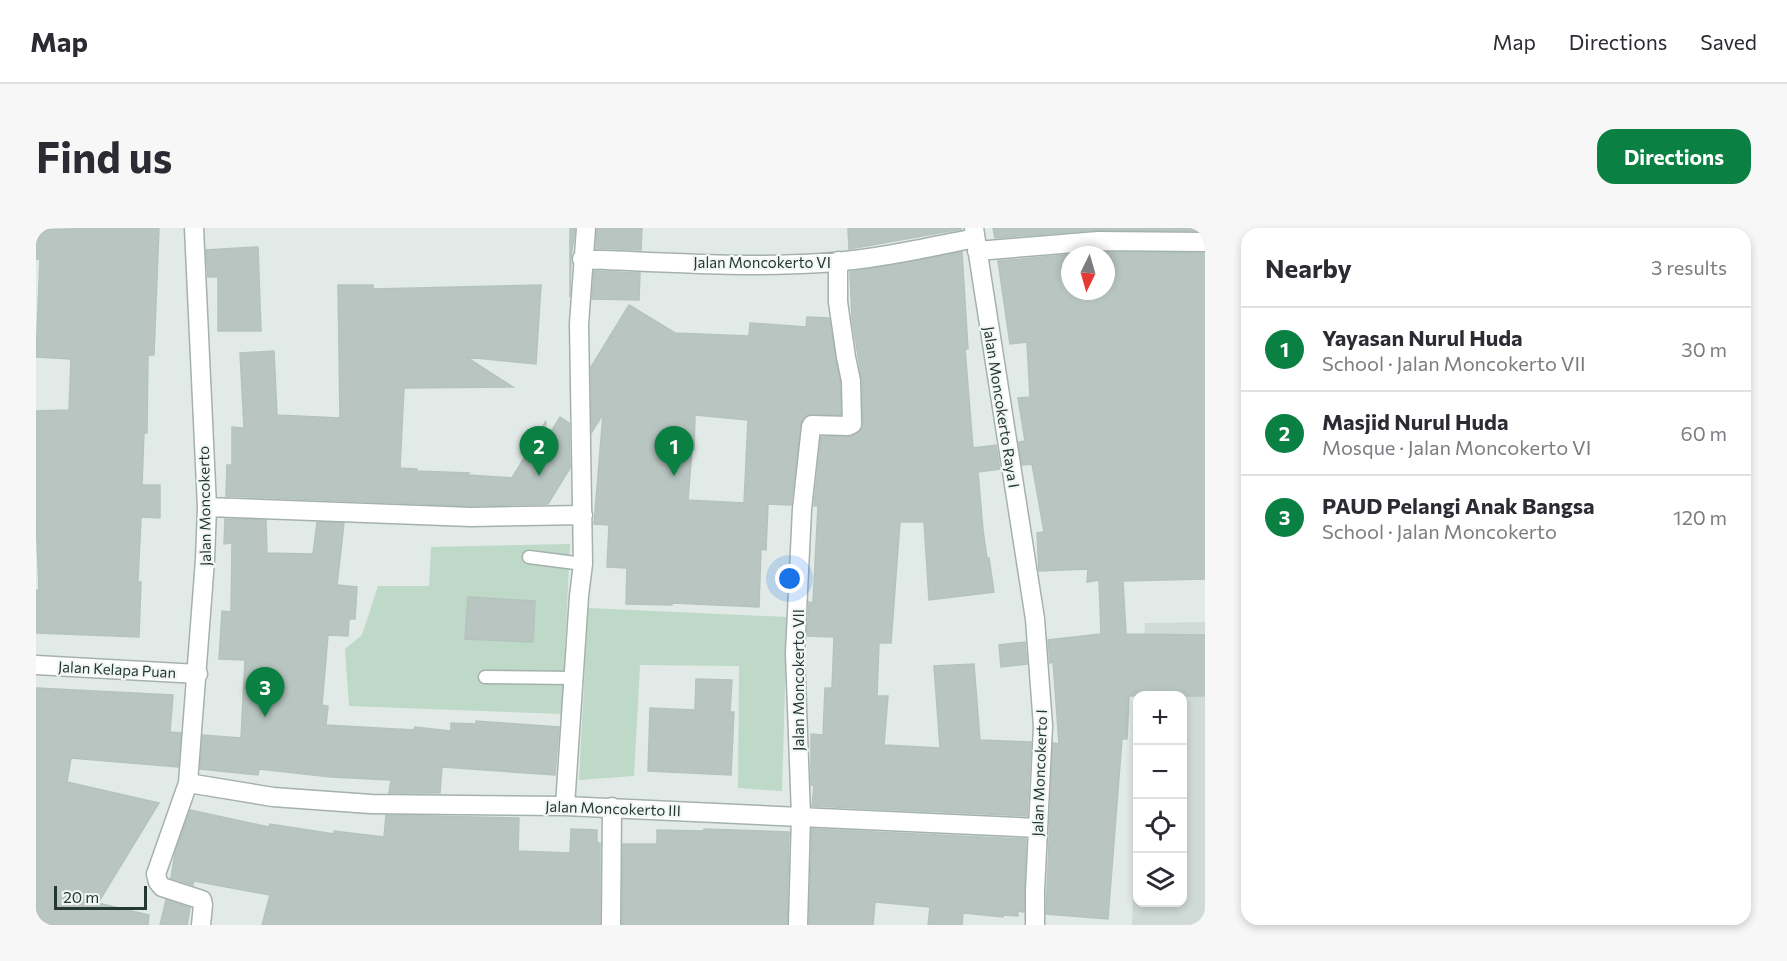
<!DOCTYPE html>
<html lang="en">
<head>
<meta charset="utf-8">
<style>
  body { margin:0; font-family:Commissioner,sans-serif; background:#f7f7f7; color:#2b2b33 }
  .controls { position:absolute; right:18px; bottom:18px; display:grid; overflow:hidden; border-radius:12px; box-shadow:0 3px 9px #0003 }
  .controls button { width:54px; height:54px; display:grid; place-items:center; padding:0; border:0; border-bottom:2px solid #e1e1e2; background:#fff; color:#2b2b33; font:30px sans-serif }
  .compass { position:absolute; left:1025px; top:18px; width:54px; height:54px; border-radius:50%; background:#fff; box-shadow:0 3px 9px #0003; rotate:185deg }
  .scale { position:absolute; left:18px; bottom:15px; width:93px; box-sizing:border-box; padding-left:6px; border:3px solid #243935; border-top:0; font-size:16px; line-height:21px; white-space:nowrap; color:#243935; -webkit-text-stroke:4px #f2f7f5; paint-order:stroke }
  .you { position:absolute; left:754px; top:351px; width:21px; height:21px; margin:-15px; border:4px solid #fff; border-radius:50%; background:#1a73e8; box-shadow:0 0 0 9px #1a73e833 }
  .badge { display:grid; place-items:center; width:39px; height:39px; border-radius:50%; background:#0b8043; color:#fff; font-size:20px; font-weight:700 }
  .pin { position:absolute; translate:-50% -50px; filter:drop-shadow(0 2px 3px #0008) }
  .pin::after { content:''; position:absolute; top:32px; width:21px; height:18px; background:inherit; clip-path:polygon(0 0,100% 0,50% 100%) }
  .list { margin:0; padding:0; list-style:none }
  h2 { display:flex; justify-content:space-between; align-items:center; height:78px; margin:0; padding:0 24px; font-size:26px }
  h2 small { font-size:20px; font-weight:400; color:#7c7c81 }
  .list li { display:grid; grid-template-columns:39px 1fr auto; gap:18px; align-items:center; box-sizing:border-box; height:84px; padding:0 24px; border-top:2px solid #e1e1e2 }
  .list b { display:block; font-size:22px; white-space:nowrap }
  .list p { margin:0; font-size:20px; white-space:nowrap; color:#7c7c81 }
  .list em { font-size:20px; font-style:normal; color:#7c7c81 }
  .icon { flex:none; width:33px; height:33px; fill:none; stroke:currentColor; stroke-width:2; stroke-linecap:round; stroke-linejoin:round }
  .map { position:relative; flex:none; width:1169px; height:697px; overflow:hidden; border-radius:18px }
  header { display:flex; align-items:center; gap:36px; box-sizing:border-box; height:84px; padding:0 30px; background:#fff; border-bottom:2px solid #e1e1e2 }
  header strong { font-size:28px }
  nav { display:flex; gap:33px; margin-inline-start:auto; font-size:21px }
  .intro { display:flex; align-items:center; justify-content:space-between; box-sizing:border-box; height:144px; padding:0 36px }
  h1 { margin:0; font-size:42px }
  .button { padding:15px 27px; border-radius:18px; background:#0b8043; color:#fff; font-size:21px; font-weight:700 }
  main { display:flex; gap:36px; padding:0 36px }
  aside { flex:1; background:#fff; border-radius:18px; box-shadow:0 3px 9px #0003 }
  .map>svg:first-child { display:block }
  .built { fill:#d0dad6 }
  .green { fill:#bed9c7 }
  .building { fill:#b8c5c0; stroke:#b5c3be; stroke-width:1.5; fill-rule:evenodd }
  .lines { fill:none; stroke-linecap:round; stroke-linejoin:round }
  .service-casing { stroke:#a5b1ae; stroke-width:15 }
  .minor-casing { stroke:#a5b1ae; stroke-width:21 }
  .service { stroke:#fff; stroke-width:12 }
  .minor { stroke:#fff; stroke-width:18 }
  .labels { text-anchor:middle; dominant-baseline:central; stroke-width:4.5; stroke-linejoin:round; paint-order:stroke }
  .street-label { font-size:15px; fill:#243935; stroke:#f2f7f5 }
</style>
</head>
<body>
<header>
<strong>Map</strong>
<nav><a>Map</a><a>Directions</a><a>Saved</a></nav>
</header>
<div class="intro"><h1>Find us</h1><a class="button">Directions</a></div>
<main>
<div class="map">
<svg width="1169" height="697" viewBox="0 0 1169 697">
  <rect width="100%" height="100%" fill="#e2eae7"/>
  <path class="built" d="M1169 394V697H1096L1101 568 1102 674H1146V467H1106L1109 395Z"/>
  <path class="green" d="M534 316 526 486 313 478 309 421 326 407 342 358H393L395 319Z
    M552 380 751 389 746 563 702 560 703 438 604 437 598 548 543 552Z"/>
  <path class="building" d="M66 0H123L118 127H112L111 205H108L106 257H124V290L105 289 102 354H105L103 409 0 405V362H3L0 290V183L33 182 35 131 0 129 4 31H0V2Z
    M534 0H539L535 30 534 69Z
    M561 0H606L605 22 560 20Z
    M812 0H925V1L813 21Z
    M957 0H1169V3L1061 2 959 10Z
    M222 19 225 103H182V49H172L170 22Z
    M926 24 932 121H929L937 220 960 217 964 241 942 244 947 302 951 330H953L958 364 893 372 888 294H864L855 415H843L841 468H852L848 517 904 520 898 438 938 436 944 512 995 514 991 588 776 578 778 557H775V506L787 507 789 460H796L798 409 771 408 773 374 777 375 782 278H778L785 209 817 208 825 202 827 196 826 153 816 91 814 44Z
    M1062 24 1169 25V351L1087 353 1090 406 1169 407V468H1093L1091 511H1086L1072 691 1010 686 1017 515 1023 516 1017 434 1014 435 1012 412 1065 406 1063 352 1051 354 1052 341 1003 343 1001 305 1008 304 996 236 986 237 983 214 989 213 982 170 994 169 991 114 974 116 962 33ZM1034 27H1070V63H1034Z
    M558 43 604 45 603 72 556 71Z
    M302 57H337V61L505 57 500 136 430 129 477 159 368 160 364 240 381 241V243L433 245 432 247 476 250 510 193 508 215 524 189 533 195 534 240 512 276 435 278 190 268 191 237H196V199L208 200 204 125 238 123 241 187 304 190Z
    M593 77 639 105 713 108 714 95 770 99 771 89 793 90 804 154 805 187 776 186 770 188 765 194 755 277 732 276 730 322 725 321 723 379 636 375V377L590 376 591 340 571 339 573 297 558 296 567 186 556 204 555 139ZM659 187 712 192 708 275 652 272 656 222H658Z
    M189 291 230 292 231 325 277 326 281 294 308 295 301 357 321 359 319 391H313L312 408 292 407 286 477 292 478 290 497 378 502 379 499 415 503V495L440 496V493L523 499 519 547 406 539 404 565H353L355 552 295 549 223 541 222 547 164 541 167 507 205 510 209 432 183 431 186 383 195 384 196 315 188 316Z
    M432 369 499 373 497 414 429 411Z
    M989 414 991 436 965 439 963 417Z
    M660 451 696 452 694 484H698L695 547 612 543 614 480 659 482Z
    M0 460 137 467 134 504 145 505 142 539 35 530 31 554 123 575 62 675 113 687 112 697H7L0 688Z
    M154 582 233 599 234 596 298 606V603L348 609 350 587 483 590 482 623 534 625 535 601 561 602V615H564V697H226L234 667 158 653 157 657 135 650 139 625Z
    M668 601 753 604 751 697H586L587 616H621V602L668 603Z
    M776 601 990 611 988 684 982 683V688L967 687V689L927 685 926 697H892L894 679 839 674 837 697H773Z
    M130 672 154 680 151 697H124Z"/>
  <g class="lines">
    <defs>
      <path id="service" d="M493 329 547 336
        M449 449 538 450"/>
      <path id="minor" d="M158 0 171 279 169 332 152 555 120 646 122 654 126 659 166 672 167 677 165 697
        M938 0 999 391 1007 498 999 663V697
        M941 23 1062 13 1169 14
        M546 31C626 34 706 40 785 35 837 32 889 20 939 10
        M171 279 435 289 547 287
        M0 437 162 446
        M152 555 237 569 335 576 529 578 1002 600
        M529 578 543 368 547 336 543 96 550 0
        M575 697 576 579
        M762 697 765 588 759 425 766 281 775 199 776 197 812 198 816 196 815 153 810 129 802 74V33"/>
    </defs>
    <use href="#service" class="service-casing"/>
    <use href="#minor" class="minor-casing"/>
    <use href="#service" class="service"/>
    <use href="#minor" class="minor"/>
  </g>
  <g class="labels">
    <g class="street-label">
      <text x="726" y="34">Jalan Moncokerto VI</text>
      <text transform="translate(966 179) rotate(81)">Jalan Moncokerto Raya I</text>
      <text transform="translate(168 278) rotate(-91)">Jalan Moncokerto</text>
      <text transform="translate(81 441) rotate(3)">Jalan Kelapa Puan</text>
      <text transform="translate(762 452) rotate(-90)">Jalan Moncokerto VII</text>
      <text transform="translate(1003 545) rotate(-88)">Jalan Moncokerto I</text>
      <text transform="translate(577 580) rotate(2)">Jalan Moncokerto III</text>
    </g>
  </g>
</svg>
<div class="controls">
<button>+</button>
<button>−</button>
<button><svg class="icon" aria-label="locate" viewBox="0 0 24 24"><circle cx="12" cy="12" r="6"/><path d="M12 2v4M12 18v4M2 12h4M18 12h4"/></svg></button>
<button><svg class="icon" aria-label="layers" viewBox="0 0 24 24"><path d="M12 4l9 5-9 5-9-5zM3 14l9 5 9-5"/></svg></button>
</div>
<svg class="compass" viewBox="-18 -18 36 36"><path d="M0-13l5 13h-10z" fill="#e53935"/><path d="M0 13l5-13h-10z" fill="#7c7c81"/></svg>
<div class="scale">20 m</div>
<div class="you"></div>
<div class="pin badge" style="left:638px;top:248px">1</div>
<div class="pin badge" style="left:503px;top:248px">2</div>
<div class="pin badge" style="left:229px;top:489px">3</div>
</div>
<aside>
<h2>Nearby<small>3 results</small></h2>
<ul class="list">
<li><span class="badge">1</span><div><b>Yayasan Nurul Huda</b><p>School · Jalan Moncokerto VII</p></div><em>30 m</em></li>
<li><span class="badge">2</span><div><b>Masjid Nurul Huda</b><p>Mosque · Jalan Moncokerto VI</p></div><em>60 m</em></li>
<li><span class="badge">3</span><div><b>PAUD Pelangi Anak Bangsa</b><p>School · Jalan Moncokerto</p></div><em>120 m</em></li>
</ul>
</aside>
</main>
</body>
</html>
